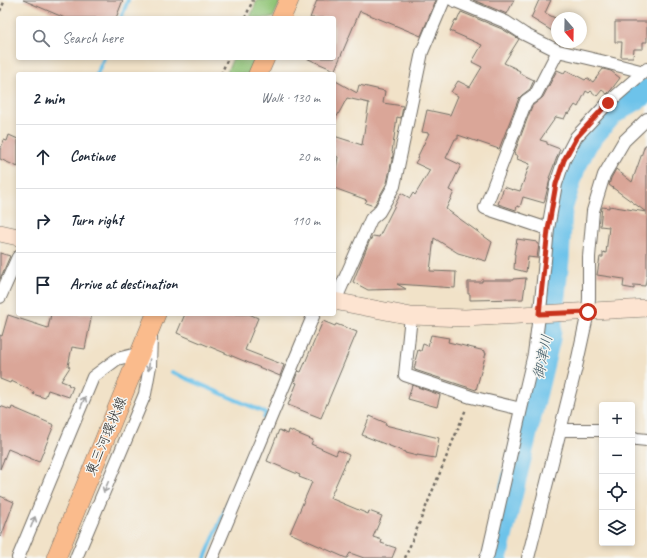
<!DOCTYPE html>
<html lang="en">
<head>
<meta charset="utf-8">
<style>
  body { margin:0; font-family:Caveat,"Klee One",sans-serif; background:#f6f6f7; color:#1f2937 }
  .controls { position:absolute; right:12px; bottom:12px; display:grid; overflow:hidden; border-radius:4px; box-shadow:0 2px 6px #0003 }
  .controls button { width:36px; height:36px; display:grid; place-items:center; padding:0; border:0; border-bottom:1px solid #e0e1e3; background:#fff; color:#1f2937; font:20px sans-serif }
  .compass { position:absolute; left:551px; top:12px; width:36px; height:36px; border-radius:50%; background:#fff; box-shadow:0 2px 6px #0003; rotate:160deg }
  .stop { position:absolute; width:12px; height:12px; margin:-9px; border:3px solid #c8321e; border-radius:50%; background:#fff }
  .stop.end { background:#c8321e; border-color:#fff; box-shadow:0 1px 4px #0008 }
  .list { margin:0; padding:0; list-style:none }
  h2 { display:flex; justify-content:space-between; align-items:center; height:52px; margin:0; padding:0 16px; font-size:17px }
  h2 small { font-size:13px; font-weight:400; color:#747a83 }
  .list li { display:grid; grid-template-columns:26px 1fr auto; gap:12px; align-items:center; box-sizing:border-box; height:64px; padding:0 16px; border-top:1px solid #e0e1e3 }
  .list b { display:block; font-size:15px; white-space:nowrap }
  .list em { font-size:13px; font-style:normal; color:#747a83 }
  .icon { flex:none; width:22px; height:22px; fill:none; stroke:currentColor; stroke-width:2; stroke-linecap:round; stroke-linejoin:round }
  .map { position:relative; flex:none; width:647px; height:558px; overflow:hidden }
  .search { position:absolute; background:#fff; box-shadow:0 2px 6px #0003; left:16px; top:16px; width:320px; height:44px; display:flex; align-items:center; gap:10px; box-sizing:border-box; padding:0 14px; border-radius:4px; color:#747a83; font-size:15px }
  .panel { position:absolute; background:#fff; box-shadow:0 2px 6px #0003; left:16px; top:72px; width:320px; height:244px; border-radius:4px }
  .map>svg:first-child { display:block }
  .green { fill:#91c577; stroke:#5e7851 }
  .lines { fill:none; stroke-linecap:round; stroke-linejoin:round }
  .stream { stroke:#6dc3ea; stroke-width:4 }
  .river { stroke:#6dc3ea; stroke-width:25 }
  .building { fill:#daa698 }
  .street-casing { stroke:#706b62; stroke-width:14 }
  .secondary-casing { stroke:#706b62; stroke-width:18 }
  .primary-casing { stroke:#706b62; stroke-width:20 }
  .path { stroke:#706b62; stroke-width:2.5; stroke-dasharray:3 3; stroke-linecap:butt }
  .street { stroke:#fff; stroke-width:12 }
  .secondary { stroke:#fde4d1; stroke-width:17 }
  .primary { stroke:#fabb8c; stroke-width:19 }
  .oneway { stroke:#a0a0a0 }
  .route { stroke:#c8321e; stroke-width:5 }
  .labels { text-anchor:middle; dominant-baseline:central; stroke-width:3; stroke-linejoin:round; paint-order:stroke }
  .street-label { font-size:14px; fill:#2b2b2b; stroke:#f6f6f2 }
  .water-label { font-size:15px; font-style:italic; fill:#3f5964; stroke:#f6f6f2 }
</style>
</head>
<body>
<div class="map">
<svg width="647" height="558" viewBox="0 0 647 558">
  <rect width="100%" height="100%" fill="#f6f6f2"/>
  <filter id="ink" filterUnits="userSpaceOnUse"><feTurbulence type="fractalNoise" baseFrequency=".025" numOctaves="2"/><feDisplacementMap in="SourceGraphic" scale="8" xChannelSelector="R" yChannelSelector="G"/><feConvolveMatrix kernelMatrix="1 2 1 2 8 2 1 2 1" color-interpolation-filters="sRGB"/></filter>
  <filter id="wash" filterUnits="userSpaceOnUse"><feTurbulence type="fractalNoise" baseFrequency=".012" numOctaves="4" result="noise"/><feDisplacementMap in="SourceGraphic" scale="16" xChannelSelector="R" yChannelSelector="G"/><feGaussianBlur stdDeviation="0.9" result="paint"/><feColorMatrix in="noise" values="0 0 0 0 0 0 0 0 0 0 0 0 0 0 0 0 0 1.4 0 .05"/><feComposite in="paint" operator="in"/></filter>
  <g filter="url(#wash)">
    <rect width="100%" height="100%" fill="#f1e2c8"/>
    <path class="green" d="M257 0H281L273 18H250Z
      M233 58H256L249 74H226Z"/>
    <g class="lines">
      <path class="stream" d="M121 18 128 0
        M97 74 104 58
        M172 372 266 413 264 418
        M205 558 252 446"/>
      <path class="river" d="M495 558 548 338 557 260 560 209 573 168 586 142 611 113 647 91"/>
    </g>
    <g id="blocks">
      <path class="building" d="M23 0H123L116 18H65Z
        M317 0H436L421 36 360 11 334 72V70L306 58H334V18H310Z
        M473 0H514L507 14Z
        M539 0H551L545 13 557 19V34L531 18Z
        M461 12 502 29 519 39 504 63 517 69H516L520 71 519 73 534 80 530 89 522 95 519 98 499 149 458 135V139H455L446 158 461 165 449 190 454 192 446 209 492 242 486 261 458 253 434 238 430 271 456 272 455 288 397 284 406 289 368 290 353 282 369 242 373 236 379 237 401 193 410 198 413 193 415 195 430 170 415 163 419 157 418 156 429 133 422 132 427 110 450 115 458 96 451 92 458 81 470 87 482 67 472 62 482 45 450 31 455 20 457 21Z
        M615 22H647V42H643V49H634L633 57H621L622 42H615Z
        M603 69 611 71 620 78 611 90 607 94 602 90 597 96 591 91 589 93 586 91 578 107 575 105 569 114 567 113 564 119 556 117 540 140 547 142V144L560 149 549 178 550 179 544 203 523 197 520 207 517 206 516 210 498 204 504 187 513 190V189L520 191 530 164 517 159 518 156 514 154 532 106 543 97 557 70 564 73 566 70 585 80 587 78 593 82Z
        M334 80 357 93 359 85 385 91 383 103 403 106 401 118 397 117 392 152 393 153V155L387 183 374 206 365 203 367 200 334 188V181L338 157 334 155V136L362 145 369 103 347 98 334 122Z
        M9 135 18 139V167L0 159V150L4 140 7 141Z
        M645 145H647V274L645 286 634 285V289L623 287 624 279 597 275 600 257H603V252L606 253 609 227 600 226 602 207 609 208V206L646 212 609 185 611 178 616 169 632 182Z
        M517 239 537 242V244H539L537 258 528 257 526 272 514 269 515 254H514Z
        M0 253 10 256 0 279Z
        M526 278 523 299 470 300V294H468V282H482V280H513V279Z
        M51 314H92L85 349 72 347 68 366 70 367 61 381 69 384 68 385 73 387 69 397 48 390 45 398 33 394 34 392 22 386 11 381 10 383 0 379V335L2 336 8 315 48 328Z
        M185 314H249L258 318 245 350 284 365 280 376 177 333Z
        M323 321 335 326 336 324 357 332 321 418 288 405 297 383 294 382 298 371 301 372Z
        M431 335 449 338 448 342 485 351V353H486L476 390 415 370V369H414L416 361H415L418 350 421 351 423 344 428 346Z
        M412 385 440 395 437 407 408 399Z
        M0 406 11 410 12 407 54 425 39 462 8 449 0 469Z
        M370 416 386 423 385 425 439 438 435 458 417 455V456L405 453V452L362 435Z
        M279 430 288 434 289 430 313 440 311 444 336 455 338 450 349 455 330 498 368 514 369 511 382 516 373 537 382 540 381 543 396 548 392 558H364L350 553 347 558H346L290 533 312 482 299 477 300 475 267 461Z
        M0 496 14 502 1 537 0 536Z"/>
    </g>
  </g>
  <g filter="url(#ink)">
    <use href="#blocks" fill-opacity="0" stroke="#706b62" stroke-width="1"/>
    <g class="lines">
      <defs>
        <path id="street" d="M453 0 506 22 524 34 558 51 605 62 644 72
          M548 229 485 208 526 101 536 94 558 51
          M0 297 18 257
          M335 301 371 219 379 212 394 186 422 52 444 0
          M411 316 405 375 471 397 521 409
          M560 430H602
          M632 437 637 439 647 440
          M18 558 93 377 117 359 141 353
          M76 558 145 394 150 366 151 337
          M212 558 314 314
          M486 558 488 554 521 409 534 354 541 301 548 229 556 184 564 160 576 137 608 103 647 69
          M528 558 576 367 588 312 589 298V257L593 211 604 175 624 141 647 119"/>
        <path id="secondary" d="M0 233 18 237
          M334 301 411 316 465 318 647 308"/>
        <path id="primary" d="M281 18 289 0
          M258 74 265 58
          M56 558 156 314"/>
      </defs>
      <use href="#street" class="street-casing"/>
      <use href="#secondary" class="secondary-casing"/>
      <use href="#primary" class="primary-casing"/>
      <path class="path" d="M0 11 5 0
        M245 18 253 0
        M221 74 228 58
        M405 558 466 409"/>
      <use href="#street" class="street"/>
      <use href="#secondary" class="secondary"/>
      <use href="#primary" class="primary"/>
    </g>
    <defs><path id="oneway-shaft" d="M-6 0H5M1.5-3L5.5 0L1.5 3" fill="none" stroke-width="1.6" stroke-linecap="round" stroke-linejoin="round"/></defs>
    <g class="oneway">
      <use href="#oneway-shaft" transform="translate(149 365) rotate(96)"/>
      <use href="#oneway-shaft" transform="translate(83 402) rotate(-68)"/>
      <use href="#oneway-shaft" transform="translate(106 487) rotate(113)"/>
      <use href="#oneway-shaft" transform="translate(33 522) rotate(-68)"/>
    </g>
  </g>
  <g class="lines" filter="url(#ink)">
    <path class="route" d="M588 312 539 314 548 230 556 184 564 160 576 138 608 103"/>
  </g>
  <g class="labels">
    <g class="street-label">
      <text transform="translate(106 436) rotate(-67)">東三河環状線</text>
    </g>
    <g class="water-label">
      <text transform="translate(543 357) rotate(-78)">御津川</text>
    </g>
  </g>
</svg>
<div class="controls">
<button>+</button>
<button>−</button>
<button><svg class="icon" aria-label="locate" viewBox="0 0 24 24"><circle cx="12" cy="12" r="6"/><path d="M12 2v4M12 18v4M2 12h4M18 12h4"/></svg></button>
<button><svg class="icon" aria-label="layers" viewBox="0 0 24 24"><path d="M12 4l9 5-9 5-9-5zM3 14l9 5 9-5"/></svg></button>
</div>
<svg class="compass" viewBox="-18 -18 36 36"><path d="M0-13l5 13h-10z" fill="#e53935"/><path d="M0 13l5-13h-10z" fill="#747a83"/></svg>
<div class="stop" style="left:588px;top:312px"></div>
<div class="stop end" style="left:608px;top:103px"></div>
<div class="search"><svg class="icon" aria-label="search" viewBox="0 0 24 24"><circle cx="10" cy="10" r="6"/><path d="M15 15l6 6"/></svg>Search here</div>
<section class="panel">
<h2>2 min<small>Walk · 130 m</small></h2>
<ul class="list">
<li><svg class="icon" aria-label="ahead" viewBox="0 0 24 24"><path d="M12 20V5M6 11l6-6 6 6"/></svg><div><b>Continue</b></div><em>20 m</em></li>
<li><svg class="icon" aria-label="right" viewBox="0 0 24 24"><path d="M7 20v-9h11M14 6l5 5-5 5"/></svg><div><b>Turn right</b></div><em>110 m</em></li>
<li><svg class="icon" aria-label="arrive" viewBox="0 0 24 24"><path d="M6 21V4h12l-3 4 3 4H6"/></svg><div><b>Arrive at destination</b></div></li>
</ul>
</section>
</div>
</body>
</html>
